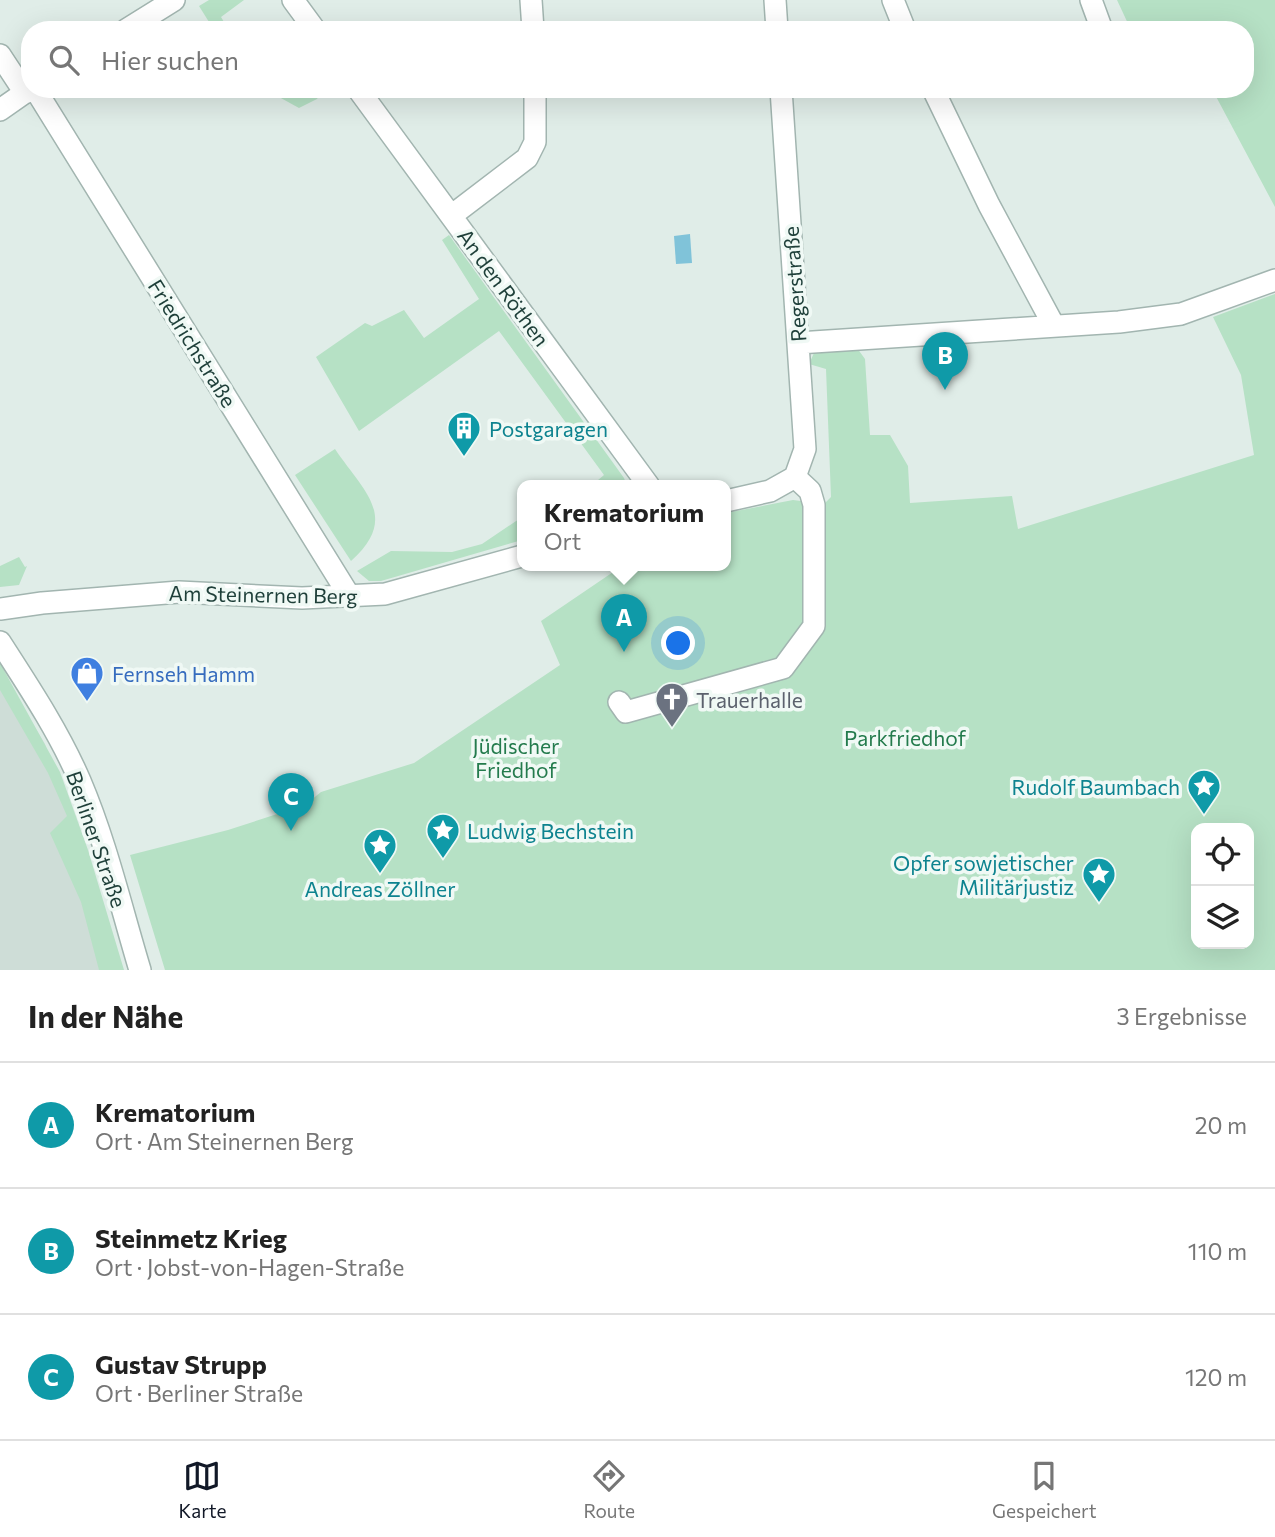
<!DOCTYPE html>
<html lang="de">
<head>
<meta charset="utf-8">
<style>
  body { margin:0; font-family:Commissioner,sans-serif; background:#f6f6f6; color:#222 }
  .controls { position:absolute; right:21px; bottom:21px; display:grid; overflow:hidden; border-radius:14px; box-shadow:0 7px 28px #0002 }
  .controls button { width:63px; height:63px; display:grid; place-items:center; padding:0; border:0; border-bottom:2px solid #e0e0e0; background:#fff; color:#222; font:35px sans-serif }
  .you { position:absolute; left:679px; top:644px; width:24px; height:24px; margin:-18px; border:5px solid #fff; border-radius:50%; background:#1a73e8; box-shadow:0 0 0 10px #1a73e833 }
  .badge { display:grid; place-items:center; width:46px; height:46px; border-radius:50%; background:#111827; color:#fff; font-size:23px; font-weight:700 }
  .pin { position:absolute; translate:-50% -58px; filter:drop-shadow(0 2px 4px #0008) }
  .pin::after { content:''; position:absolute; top:37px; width:24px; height:21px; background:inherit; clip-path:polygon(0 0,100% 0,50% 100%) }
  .popup { position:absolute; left:517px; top:480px; width:214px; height:91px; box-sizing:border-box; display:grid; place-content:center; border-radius:14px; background:#fff; filter:drop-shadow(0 2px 5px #0005); font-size:23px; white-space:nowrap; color:#767676 }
  .popup b { font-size:26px; color:#222 }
  .popup::after { content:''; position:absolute; left:50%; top:100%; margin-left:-14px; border:14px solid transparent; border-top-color:#fff }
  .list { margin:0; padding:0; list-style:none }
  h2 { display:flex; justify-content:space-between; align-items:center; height:91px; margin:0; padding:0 28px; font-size:30px }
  h2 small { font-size:23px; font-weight:400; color:#767676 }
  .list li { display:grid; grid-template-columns:46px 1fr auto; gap:21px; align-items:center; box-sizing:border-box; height:126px; padding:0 28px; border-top:2px solid #e0e0e0 }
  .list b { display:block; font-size:26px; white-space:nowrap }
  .list p { margin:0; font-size:23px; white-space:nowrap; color:#767676 }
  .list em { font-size:23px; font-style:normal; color:#767676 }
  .icon { flex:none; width:38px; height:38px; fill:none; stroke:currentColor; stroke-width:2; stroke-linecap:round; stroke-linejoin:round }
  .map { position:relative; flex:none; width:1275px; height:970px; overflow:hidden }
  .search { position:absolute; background:#fff; box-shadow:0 7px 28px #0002; left:21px; right:21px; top:21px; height:77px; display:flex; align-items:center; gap:18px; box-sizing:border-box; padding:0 24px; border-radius:28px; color:#767676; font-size:26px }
  .sheet { height:469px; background:#fff }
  nav { display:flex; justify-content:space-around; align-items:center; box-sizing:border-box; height:98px; border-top:2px solid #e0e0e0; background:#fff; font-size:19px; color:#767676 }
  nav a { display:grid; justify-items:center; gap:4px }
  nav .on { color:#111827 }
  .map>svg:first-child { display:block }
  .built { fill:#ceddd7 }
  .green { fill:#b6e1c5; fill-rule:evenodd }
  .water { fill:#80c3d9 }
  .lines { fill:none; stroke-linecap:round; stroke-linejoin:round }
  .minor-casing { stroke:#a2b5b0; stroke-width:24 }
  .minor { stroke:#fff; stroke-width:21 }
  .labels { text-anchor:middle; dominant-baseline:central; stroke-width:7; stroke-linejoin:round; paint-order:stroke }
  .street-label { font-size:21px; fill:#1e3f39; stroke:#f0f9f5 }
  .culture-label { font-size:21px; fill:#0d838f; stroke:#f0f9f5; text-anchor:start }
  .shop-label { font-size:21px; fill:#366cbe; stroke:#f0f9f5; text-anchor:start }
  .worship-label { font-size:21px; fill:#5b616d; stroke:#f0f9f5; text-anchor:start }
  .park-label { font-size:21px; fill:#247b4d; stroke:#f0f9f5 }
</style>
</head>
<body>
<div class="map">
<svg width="1275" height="970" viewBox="0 0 1275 970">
  <rect width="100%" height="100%" fill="#e0ede8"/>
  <path class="built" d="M0 669 45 744 123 970H0Z"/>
  <path class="green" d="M209 0H244L221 17 227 27 214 30 199 6Z
    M1117 0H1275V207L1212 89H1245V30H1131Z
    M289 89H324L317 99 299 108 279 97Z
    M449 235 624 478 627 486H591L604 475 499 331 359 431 316 357 365 323 372 326 404 310 424 338 479 299 442 240Z
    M1275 294V970H165L130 855 228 830 305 805 321 792 414 763 560 665 541 621 622 566H726V513L793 500 824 504 831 497 826 369 809 364 814 353 857 348 865 359 870 435H890L908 466 910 503 1012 496 1018 529 1254 455 1241 375 1213 317ZM1196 828H1249V944H1196Z
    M335 449C364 492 400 517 351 561L295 475Z
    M522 517V540L381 581H369L357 571 391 551 452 552 482 544Z
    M19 557 25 567 27 566 19 585 0 587V566Z
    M0 663 60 772 88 850 124 970H99L81 902 50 833 67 816 48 773 0 690Z"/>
  <path class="water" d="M690 234 692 263 676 264 674 236Z"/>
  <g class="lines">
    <defs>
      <path id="minor" d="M293 0 315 30
        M531 0 533 30
        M775 0 777 30
        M893 0 905 30
        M1091 0 1102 30
        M126 30 174 0
        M0 55 25 93
        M35 89 350 597
        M358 89 649 486
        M781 89 805 449 795 477
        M933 89 989 205 1054 326
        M0 110 30 89
        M451 216 527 158 535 142V89
        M798 343 1119 322 1181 314 1275 280
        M726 501 770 491 795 477
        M0 609 42 603 179 592 302 598 385 594 522 556
        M0 642C29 687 59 732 80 781 106 842 121 907 140 970
        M619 702 626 712 783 668 814 626V505L810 491 795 477"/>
    </defs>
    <use href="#minor" class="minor-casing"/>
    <use href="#minor" class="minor"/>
  </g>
  <defs>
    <symbol id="building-pin" viewBox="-11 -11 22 30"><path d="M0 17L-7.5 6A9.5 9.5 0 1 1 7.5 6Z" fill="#0f9aa8" stroke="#f0f9f5"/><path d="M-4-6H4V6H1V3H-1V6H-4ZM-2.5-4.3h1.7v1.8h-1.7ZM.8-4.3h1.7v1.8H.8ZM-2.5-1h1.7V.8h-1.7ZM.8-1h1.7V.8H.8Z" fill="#fff"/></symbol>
    <symbol id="shop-pin" viewBox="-11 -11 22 30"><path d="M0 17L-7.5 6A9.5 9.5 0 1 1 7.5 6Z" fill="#3f7fe0" stroke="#f0f9f5"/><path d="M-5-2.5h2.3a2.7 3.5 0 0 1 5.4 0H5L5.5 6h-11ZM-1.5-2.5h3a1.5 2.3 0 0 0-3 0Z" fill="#fff"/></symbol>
    <symbol id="church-pin" viewBox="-11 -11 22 30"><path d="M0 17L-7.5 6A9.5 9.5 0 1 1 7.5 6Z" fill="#6b7280" stroke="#f0f9f5"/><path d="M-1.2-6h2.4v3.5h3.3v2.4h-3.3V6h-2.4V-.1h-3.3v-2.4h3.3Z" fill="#fff"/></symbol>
    <symbol id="sight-pin" viewBox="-11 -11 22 30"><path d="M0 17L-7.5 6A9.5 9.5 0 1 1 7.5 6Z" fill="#0f9aa8" stroke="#f0f9f5"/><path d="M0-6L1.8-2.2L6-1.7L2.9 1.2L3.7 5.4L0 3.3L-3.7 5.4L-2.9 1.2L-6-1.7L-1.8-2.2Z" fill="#fff"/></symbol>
  </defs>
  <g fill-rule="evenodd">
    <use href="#building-pin" x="445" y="409" width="38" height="52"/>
    <use href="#shop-pin" x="68" y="654" width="38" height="52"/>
    <use href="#church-pin" x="653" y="680" width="38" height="52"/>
    <use href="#sight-pin" x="1185" y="767" width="38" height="52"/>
    <use href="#sight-pin" x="424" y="811" width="38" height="52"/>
    <use href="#sight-pin" x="361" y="826" width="38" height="52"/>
    <use href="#sight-pin" x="1080" y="855" width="38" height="52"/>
  </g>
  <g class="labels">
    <g class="street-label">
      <text transform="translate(794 284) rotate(-94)">Regerstraße</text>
      <text transform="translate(504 287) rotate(54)">An den Röthen</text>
      <text transform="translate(193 343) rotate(58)">Friedrichstraße</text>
      <text transform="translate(263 594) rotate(1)">Am Steinernen Berg</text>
      <text transform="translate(97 839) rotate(71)">Berliner Straße</text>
    </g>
    <g class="culture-label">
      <text x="489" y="428">Postgaragen</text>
      <text x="1180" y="786" text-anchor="end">Rudolf Baumbach</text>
      <text x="467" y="830">Ludwig Bechstein</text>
      <text x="1074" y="862" text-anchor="end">Opfer sowjetischer<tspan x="1074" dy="24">Militärjustiz</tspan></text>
      <text x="380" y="888" text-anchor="middle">Andreas Zöllner</text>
    </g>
    <g class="shop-label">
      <text x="112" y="673">Fernseh Hamm</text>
    </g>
    <g class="worship-label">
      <text x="696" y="699">Trauerhalle</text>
    </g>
    <g class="park-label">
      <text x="905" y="737">Parkfriedhof</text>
      <text x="516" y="745">Jüdischer<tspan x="516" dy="24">Friedhof</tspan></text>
    </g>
  </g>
</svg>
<div class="controls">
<button><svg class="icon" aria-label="locate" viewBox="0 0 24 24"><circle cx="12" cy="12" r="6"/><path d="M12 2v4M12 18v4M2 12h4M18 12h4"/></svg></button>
<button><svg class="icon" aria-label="layers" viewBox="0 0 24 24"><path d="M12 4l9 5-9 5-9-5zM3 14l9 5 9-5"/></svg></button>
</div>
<div class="you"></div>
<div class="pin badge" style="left:624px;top:652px;background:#0f9aa8">A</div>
<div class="popup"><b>Krematorium</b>Ort</div>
<div class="pin badge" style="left:945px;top:390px;background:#0f9aa8">B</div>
<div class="pin badge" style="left:291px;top:831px;background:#0f9aa8">C</div>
<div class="search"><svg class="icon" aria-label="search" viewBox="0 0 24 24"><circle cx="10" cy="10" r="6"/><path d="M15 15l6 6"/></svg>Hier suchen</div>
</div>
<section class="sheet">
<h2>In der Nähe<small>3 Ergebnisse</small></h2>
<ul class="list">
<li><span class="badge" style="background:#0f9aa8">A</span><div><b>Krematorium</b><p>Ort · Am Steinernen Berg</p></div><em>20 m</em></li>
<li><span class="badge" style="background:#0f9aa8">B</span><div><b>Steinmetz Krieg</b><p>Ort · Jobst-von-Hagen-Straße</p></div><em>110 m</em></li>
<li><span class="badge" style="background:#0f9aa8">C</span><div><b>Gustav Strupp</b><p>Ort · Berliner Straße</p></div><em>120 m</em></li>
</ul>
</section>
<nav>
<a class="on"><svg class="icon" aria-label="map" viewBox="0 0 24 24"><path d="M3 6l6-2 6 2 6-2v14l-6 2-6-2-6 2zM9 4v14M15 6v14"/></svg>Karte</a>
<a><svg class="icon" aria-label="directions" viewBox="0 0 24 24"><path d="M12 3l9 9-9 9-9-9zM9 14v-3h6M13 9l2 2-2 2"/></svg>Route</a>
<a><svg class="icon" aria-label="saved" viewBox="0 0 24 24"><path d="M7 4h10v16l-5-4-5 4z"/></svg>Gespeichert</a>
</nav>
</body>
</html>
